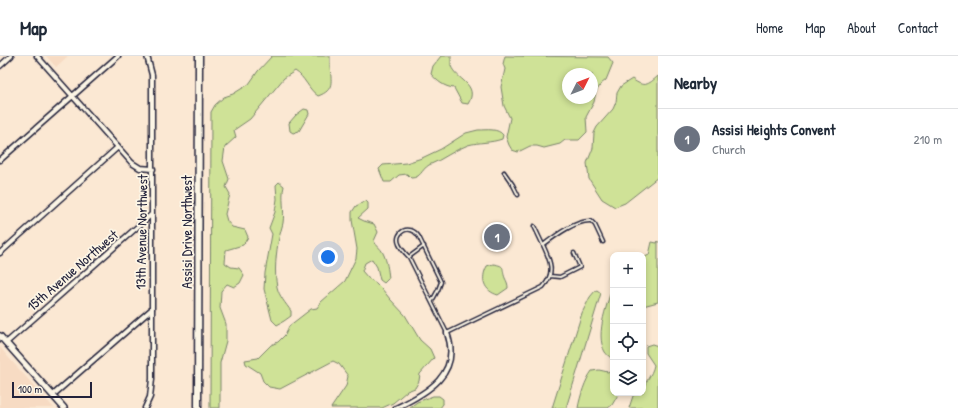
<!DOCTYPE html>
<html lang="en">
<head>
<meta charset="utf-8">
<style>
  body { margin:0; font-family:"Patrick Hand",sans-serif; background:#f6f6f7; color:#1f2937 }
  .controls { position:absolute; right:12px; bottom:12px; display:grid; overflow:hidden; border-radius:8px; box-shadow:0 2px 6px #0003 }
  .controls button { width:36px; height:36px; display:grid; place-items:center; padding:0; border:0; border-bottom:1px solid #e0e1e3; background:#fff; color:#1f2937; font:20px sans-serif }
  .compass { position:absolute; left:562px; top:12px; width:36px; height:36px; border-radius:50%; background:#fff; box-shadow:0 2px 6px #0003; rotate:48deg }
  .scale { position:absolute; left:12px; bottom:10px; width:80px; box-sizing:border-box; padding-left:4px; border:2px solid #22223b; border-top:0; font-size:11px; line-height:14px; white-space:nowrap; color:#22223b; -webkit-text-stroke:3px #fcf5e5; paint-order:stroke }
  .you { position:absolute; left:328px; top:201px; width:14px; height:14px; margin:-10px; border:3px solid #fff; border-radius:50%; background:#1a73e8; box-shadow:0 0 0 6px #1a73e833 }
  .badge { display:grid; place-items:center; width:26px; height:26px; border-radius:50%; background:#b45309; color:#fff; font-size:13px; font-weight:700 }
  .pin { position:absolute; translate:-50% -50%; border:2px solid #fff; box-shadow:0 1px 4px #0006 }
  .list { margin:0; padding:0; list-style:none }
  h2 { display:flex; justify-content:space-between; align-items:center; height:52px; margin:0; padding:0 16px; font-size:17px }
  h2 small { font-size:13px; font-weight:400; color:#747a83 }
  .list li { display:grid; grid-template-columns:26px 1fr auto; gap:12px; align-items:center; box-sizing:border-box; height:60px; padding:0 16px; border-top:1px solid #e0e1e3 }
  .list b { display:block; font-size:15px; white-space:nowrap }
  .list p { margin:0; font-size:13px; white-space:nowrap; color:#747a83 }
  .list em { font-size:13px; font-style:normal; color:#747a83 }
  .icon { flex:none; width:22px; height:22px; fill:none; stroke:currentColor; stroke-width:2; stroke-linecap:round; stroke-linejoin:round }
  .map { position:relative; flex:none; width:658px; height:352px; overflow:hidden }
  header { display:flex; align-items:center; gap:24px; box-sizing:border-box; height:56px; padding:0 20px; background:#fff; border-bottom:1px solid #e0e1e3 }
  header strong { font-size:19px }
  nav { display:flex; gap:22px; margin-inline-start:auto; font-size:14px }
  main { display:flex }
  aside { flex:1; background:#fff }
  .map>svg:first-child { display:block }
  .built { fill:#f7dbc3 }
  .green { fill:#cfe297; stroke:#788269; fill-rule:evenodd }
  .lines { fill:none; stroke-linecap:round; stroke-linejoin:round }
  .service-casing { stroke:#22223b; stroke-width:5 }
  .minor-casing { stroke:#22223b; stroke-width:7 }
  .tertiary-casing { stroke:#22223b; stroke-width:8 }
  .secondary-casing { stroke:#22223b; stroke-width:9 }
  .service { stroke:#fcf5e5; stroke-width:2 }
  .minor { stroke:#fcf5e5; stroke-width:4 }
  .tertiary { stroke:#fcf5e5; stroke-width:5 }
  .secondary { stroke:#fcf5e5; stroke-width:6 }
  .labels { text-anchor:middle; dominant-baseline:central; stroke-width:3.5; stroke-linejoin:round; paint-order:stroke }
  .street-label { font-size:14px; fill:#22223b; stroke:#fcf5e5 }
</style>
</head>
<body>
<header>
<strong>Map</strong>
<nav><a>Home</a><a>Map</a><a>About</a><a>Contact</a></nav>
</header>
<main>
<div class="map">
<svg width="658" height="352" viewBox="0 0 658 352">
  <rect width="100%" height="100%" fill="#fbe8d3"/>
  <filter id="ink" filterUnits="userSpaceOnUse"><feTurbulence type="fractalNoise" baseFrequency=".025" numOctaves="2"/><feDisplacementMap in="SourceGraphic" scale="8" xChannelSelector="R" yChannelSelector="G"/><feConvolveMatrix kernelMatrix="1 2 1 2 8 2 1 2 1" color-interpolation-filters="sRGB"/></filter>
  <g filter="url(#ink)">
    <path class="built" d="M46 0H68L56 11Z
      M0 291 8 301 54 352H0Z"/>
    <path class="green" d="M272 0H330C330 3 330 7 330 10 331 25 335 34 318 40 308 33 305 21 295 15L284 22 250 63 234 74 236 81 225 91 223 105 229 123 226 131 230 138 225 158 227 165 232 171 245 174 248 181 243 189 226 194 225 207 231 211 239 212 244 219 240 227 234 231 227 228 221 235 220 252 226 268V285L220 307V352H210L211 56 215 49 224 41 233 38 249 28 258 15Z
      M441 0H451C451 3 451 7 451 10 456 24 480 28 468 48L462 47 454 32C444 31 437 25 431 18L433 10Z
      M505 0 608 1 613 7 606 24 601 28 596 36 594 46 586 61 587 76 579 84H565L560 88 544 92 537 90H530L518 96 512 94 509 89 506 81 510 62 504 50 501 31 505 13 503 8ZM568 18H592V42H568Z
      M658 20V121L625 147 615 151 602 143 589 123 587 107 593 92 594 77 597 71 613 53 616 46 617 37 621 30 632 23C644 32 648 29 658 20Z
      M304 53 308 54 309 58 299 75 293 77 290 75 289 67 296 59Z
      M478 74C487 74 498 72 503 79L502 83C491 87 479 86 468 89 454 94 442 104 429 109 421 114 421 122 411 122L407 118 399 119 391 126H384L379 113 383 109 406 107 422 102 441 93 466 77Z
      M279 126 284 130C281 142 285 154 283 167 282 172 280 177 279 182 276 196 274 217 277 231 279 240 286 248 291 255V260L284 265 277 269 272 264 264 233 265 217 272 178 269 172 275 156 277 143 276 129Z
      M366 145 368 147V153L358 162 364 165 374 168 378 176 374 185C376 190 381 192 383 197 387 205 388 214 389 222L384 227 380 224 377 211 372 203 365 207 362 215 368 222 376 227 382 233 390 243 405 259 420 284 430 293 434 302 420 318 419 325 415 332 407 335 393 347 382 352H331L346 330 348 320 339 308 333 305 280 333 269 331 263 325 260 317 246 308 245 304 258 302 271 289 278 286 285 279 289 270 311 253 317 252 321 246 345 225 356 202 357 193 352 164V156L356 150Z
      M658 185V246L643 250V202L649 199 652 186 657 187Z
      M493 208C507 210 501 212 505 222 507 226 508 228 508 232L498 239C484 235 480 223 487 210Z
      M613 227V302H611C609 300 606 298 605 296 594 277 609 246 613 227Z
      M597 234 601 237 566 352H552L582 257 590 241 595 235Z
      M652 288 658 290V352H629L633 340 636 337H643C643 327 652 320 654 309L646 297V290Z
      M599 314 608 316 613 319V337H619L612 349 608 352H578C580 341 585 324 592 315Z
      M433 340H439L443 343V348L440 352H409L417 346Z"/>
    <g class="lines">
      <defs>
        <path id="service" d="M504 116 513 129 518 139
          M534 170 543 189C555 180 576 164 591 165L595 169 603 186
          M409 201 424 190
          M550 220 560 221 580 211 574 197
          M432 245 438 234 441 226 419 181C409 166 394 177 399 188 401 193 405 197 409 201L447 277 543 231C556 217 550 204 543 189"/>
        <path id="minor" d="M37 0 132 107 140 112 153 113
          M0 10 11 0
          M0 104 118 0
          M0 197 118 91
          M6 287 152 158
          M53 339 152 253
          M145 352 150 341 152 323V19L147 0
          M396 352C427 337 462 318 447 277"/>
        <path id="tertiary" d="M0 280 64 352"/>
        <path id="secondary" d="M198 352 199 0"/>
      </defs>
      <use href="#service" class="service-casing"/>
      <use href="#minor" class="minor-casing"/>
      <use href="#tertiary" class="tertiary-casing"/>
      <use href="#secondary" class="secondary-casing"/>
      <use href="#service" class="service"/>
      <use href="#minor" class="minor"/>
      <use href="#tertiary" class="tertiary"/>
      <use href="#secondary" class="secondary"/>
    </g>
  </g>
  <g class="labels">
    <g class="street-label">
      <text transform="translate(141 176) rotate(-89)">13th Avenue Northwest</text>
      <text transform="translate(186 176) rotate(-90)">Assisi Drive Northwest</text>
      <text transform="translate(72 214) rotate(-41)">15th Avenue Northwest</text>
    </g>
  </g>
</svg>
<div class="controls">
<button>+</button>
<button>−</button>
<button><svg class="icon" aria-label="locate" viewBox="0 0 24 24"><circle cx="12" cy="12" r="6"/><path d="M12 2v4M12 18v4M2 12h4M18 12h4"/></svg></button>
<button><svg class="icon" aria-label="layers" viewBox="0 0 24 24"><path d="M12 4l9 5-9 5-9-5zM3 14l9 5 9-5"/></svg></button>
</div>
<svg class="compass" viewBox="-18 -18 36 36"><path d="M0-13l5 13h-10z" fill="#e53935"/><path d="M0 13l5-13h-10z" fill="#747a83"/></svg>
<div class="scale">100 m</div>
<div class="you"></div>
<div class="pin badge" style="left:497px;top:181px;background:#6b7280">1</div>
</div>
<aside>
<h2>Nearby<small></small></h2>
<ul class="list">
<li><span class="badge" style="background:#6b7280">1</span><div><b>Assisi Heights Convent</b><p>Church</p></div><em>210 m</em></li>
</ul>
</aside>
</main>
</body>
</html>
